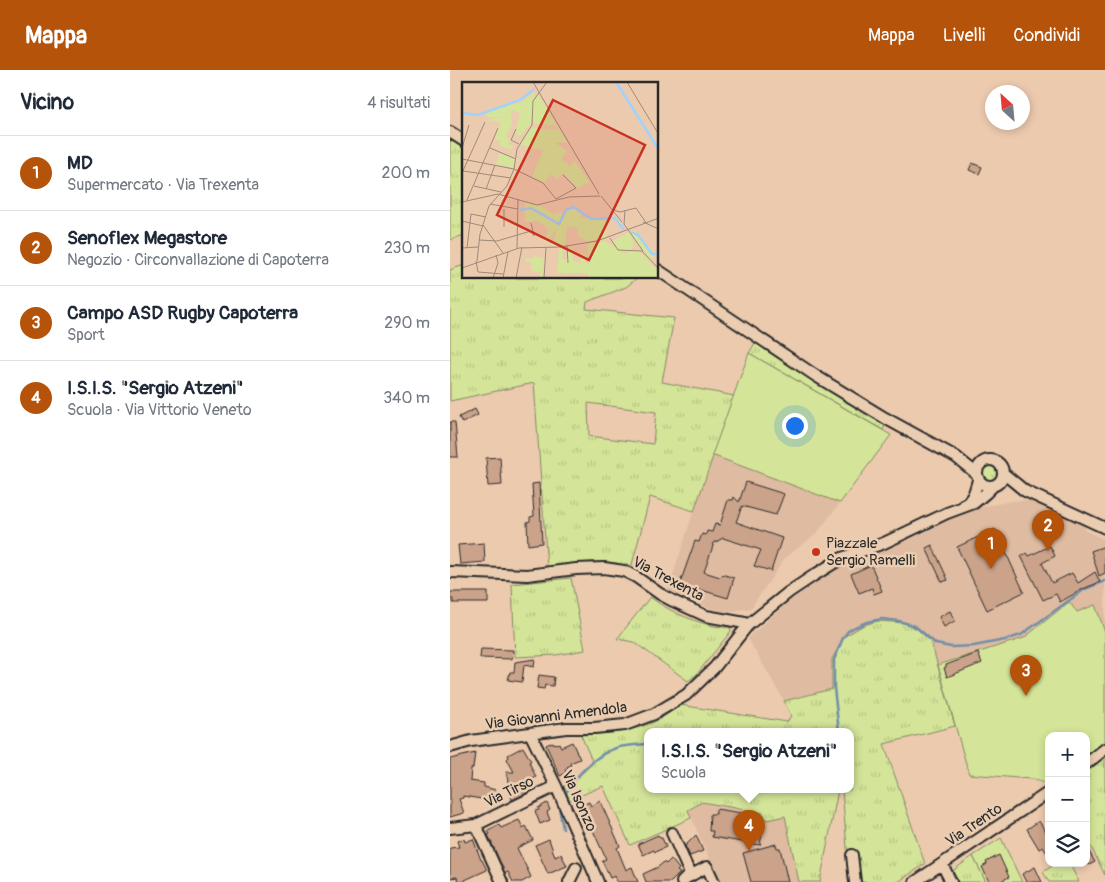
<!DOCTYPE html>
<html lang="it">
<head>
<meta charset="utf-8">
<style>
  body { margin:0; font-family:Pangolin,sans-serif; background:#f2f2f3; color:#1f2937 }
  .controls { position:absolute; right:15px; bottom:15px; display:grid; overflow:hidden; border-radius:10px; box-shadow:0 2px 8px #0003 }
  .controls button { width:45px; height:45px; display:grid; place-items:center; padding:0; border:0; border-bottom:1px solid #e0e1e3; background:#fff; color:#1f2937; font:25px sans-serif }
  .compass { position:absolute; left:535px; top:15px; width:45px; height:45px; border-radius:50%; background:#fff; box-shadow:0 2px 8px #0003; rotate:334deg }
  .you { position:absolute; left:344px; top:355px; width:18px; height:18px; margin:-12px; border:4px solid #fff; border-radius:50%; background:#1a73e8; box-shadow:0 0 0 8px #1a73e833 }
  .badge { display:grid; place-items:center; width:32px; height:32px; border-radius:50%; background:#b45309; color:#fff; font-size:16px; font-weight:700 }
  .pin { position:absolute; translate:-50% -41px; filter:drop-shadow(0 1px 2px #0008) }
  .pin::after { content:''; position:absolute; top:26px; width:18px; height:15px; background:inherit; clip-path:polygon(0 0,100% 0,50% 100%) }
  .popup { position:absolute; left:194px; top:658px; width:210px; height:65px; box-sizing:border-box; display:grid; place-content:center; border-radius:10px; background:#fff; filter:drop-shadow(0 1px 4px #0005); font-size:16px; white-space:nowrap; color:#747a83 }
  .popup b { font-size:19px; color:#1f2937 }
  .popup::after { content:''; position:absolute; left:50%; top:100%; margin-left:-10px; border:10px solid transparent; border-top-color:#fff }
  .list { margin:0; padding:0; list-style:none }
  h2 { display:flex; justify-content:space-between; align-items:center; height:65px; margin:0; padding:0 20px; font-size:21px }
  h2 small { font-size:16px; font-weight:400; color:#747a83 }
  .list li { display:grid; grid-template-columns:32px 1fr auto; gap:15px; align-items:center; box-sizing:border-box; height:75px; padding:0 20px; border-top:1px solid #e0e1e3 }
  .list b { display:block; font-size:19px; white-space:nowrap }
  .list p { margin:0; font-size:16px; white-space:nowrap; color:#747a83 }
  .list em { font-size:16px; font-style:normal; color:#747a83 }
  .icon { flex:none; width:28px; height:28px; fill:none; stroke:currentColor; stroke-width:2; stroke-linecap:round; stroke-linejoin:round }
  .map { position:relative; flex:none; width:655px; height:812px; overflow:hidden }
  header { display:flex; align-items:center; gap:30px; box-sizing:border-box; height:70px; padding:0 25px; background:#b45309; color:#fff }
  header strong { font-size:24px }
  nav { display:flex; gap:28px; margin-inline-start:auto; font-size:18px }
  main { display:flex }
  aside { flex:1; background:#fff }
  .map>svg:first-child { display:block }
  .built { fill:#debba1 }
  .grass { fill:url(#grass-tufts); stroke:#808862; fill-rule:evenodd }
  .green { fill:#d4e599; stroke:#808862 }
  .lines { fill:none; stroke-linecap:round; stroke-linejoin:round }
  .stream { stroke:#728faa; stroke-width:2.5 }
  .building { fill:#cba28a; stroke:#2b2b2b }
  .minor-casing { stroke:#2b2b2b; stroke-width:14 }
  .minor { stroke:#ebceb2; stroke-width:10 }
  .poi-dot { fill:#c8321e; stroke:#ebceb2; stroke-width:2 }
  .labels { text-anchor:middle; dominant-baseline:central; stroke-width:5; stroke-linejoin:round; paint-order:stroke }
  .poi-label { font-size:15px; fill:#2b2b2b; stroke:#ebceb2; text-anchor:start }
  .street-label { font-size:15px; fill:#2b2b2b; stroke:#ebceb2 }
  .inset-river { fill:none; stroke:#a1d2fe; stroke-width:2.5 }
  .inset-road { fill:none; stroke:#9f8a7a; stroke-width:1 }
  .view { fill:#c8321e; fill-opacity:0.15; stroke:#c8321e; stroke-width:2.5 }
  .inset-edge { fill:none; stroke:#2b2b2b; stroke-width:2.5 }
</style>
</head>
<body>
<header>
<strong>Mappa</strong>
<nav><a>Mappa</a><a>Livelli</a><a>Condividi</a></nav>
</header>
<main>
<aside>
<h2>Vicino<small>4 risultati</small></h2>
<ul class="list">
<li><span class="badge">1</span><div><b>MD</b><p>Supermercato · Via Trexenta</p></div><em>200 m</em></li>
<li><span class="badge">2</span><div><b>Senoflex Megastore</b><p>Negozio · Circonvallazione di Capoterra</p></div><em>230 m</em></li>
<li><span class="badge">3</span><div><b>Campo ASD Rugby Capoterra</b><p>Sport</p></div><em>290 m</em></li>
<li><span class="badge">4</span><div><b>I.S.I.S. &quot;Sergio Atzeni&quot;</b><p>Scuola · Via Vittorio Veneto</p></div><em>340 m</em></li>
</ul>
</aside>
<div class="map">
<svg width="655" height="812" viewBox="0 0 655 812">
  <defs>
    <pattern id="grass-tufts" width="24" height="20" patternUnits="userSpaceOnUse" patternTransform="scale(1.25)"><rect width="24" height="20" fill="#d4e599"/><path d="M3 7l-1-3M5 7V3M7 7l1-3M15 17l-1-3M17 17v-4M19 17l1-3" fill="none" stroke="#b6c584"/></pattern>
  </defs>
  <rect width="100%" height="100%" fill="#eccaae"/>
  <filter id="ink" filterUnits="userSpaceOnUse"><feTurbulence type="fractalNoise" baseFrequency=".02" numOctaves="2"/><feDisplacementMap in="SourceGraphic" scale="10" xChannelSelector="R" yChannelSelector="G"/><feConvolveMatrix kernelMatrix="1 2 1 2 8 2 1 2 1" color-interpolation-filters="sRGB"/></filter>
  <g filter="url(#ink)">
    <path class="built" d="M262 385 390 433 367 463 335 488 301 538 274 542 262 539 218 520Z
      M582 430 637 455 634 460 655 470V562L645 535 627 542 619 532 574 568 488 595 455 553 428 551 413 555 382 589V619L334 631 298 568 339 531 392 494 448 472 516 440 562 431Z
      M252 732 335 746 349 812H270L238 740Z"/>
    <path class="grass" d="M0 69 14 78V165L0 170Z
      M14 195V208H187L176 217 137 232 136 239 224 248 212 312 284 326 244 441 200 427 181 498C176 497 171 495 166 493 143 489 119 495 97 497L84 313 0 331V200ZM138 333 206 342 203 374 139 366Z
      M305 273 366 313 435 355 433 360 299 283Z
      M532 404a8 8 0 1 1 16 0a8 8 0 1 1-16 0Z
      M121 508 135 580 106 585 65 587 62 514Z
      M200 527C217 540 239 550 260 555 266 557 273 557 280 557L281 561 246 605 238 611 184 572 167 569Z
      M428 551 455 553 467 559 481 572 505 656 434 674 475 794 448 812H400L392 720H388H400V662H198V720H388L370 812H349L335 746 317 750 313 743 252 732 238 740 241 748 180 775 153 716 120 730 114 717 127 708 143 693 131 665C155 664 181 662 204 652 213 648 222 641 230 635L337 652 341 646 334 631 382 619V589L395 566 414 555Z
      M655 688V805L636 767V700L646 692Z
      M523 786 536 812H508L503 802 505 799Z
      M607 793H619L629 812H599L593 802Z"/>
    <path class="green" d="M299 283 441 365 390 433 262 385Z
      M619 532 627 542 645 535 655 562V672L636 688V666H599V714L581 709 519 704 488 595 574 568Z
      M551 768 572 812H536L523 786Z"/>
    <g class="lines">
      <path class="stream" d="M389 662 384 618V590L393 568 398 561 405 557 417 552 432 549 449 551 465 556 486 574 501 577 524 576 555 570 571 565 635 519 655 511
        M116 723C125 706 147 684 166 678 176 675 187 675 198 674
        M109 737 113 759"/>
    </g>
    <path class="building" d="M522 93 532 97 529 104 519 100Z
      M25 339 28 345 12 353 9 347Z
      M0 352H5L8 387H0Z
      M50 387 52 415 38 416 36 388Z
      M296 412 334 424 326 445 292 436 286 452 332 468 321 501 304 496 311 480 273 468 264 473 254 502 270 507 271 506 275 505 284 508 278 528 248 519 247 522 229 516 245 471 249 472 252 464 256 465 257 461 262 462 265 454 270 455 278 430H283L284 427 289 432Z
      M89 413 92 473 78 475 77 452 80 451V447L84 446 82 414Z
      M545 459 574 522 537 540 507 477Z
      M34 473 35 492 10 494 8 475Z
      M482 475 498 510 492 512 476 478Z
      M600 476 605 486 592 493 602 513 622 503 628 513 645 502 650 512 633 519 610 532 606 524 593 530 571 486 577 483 579 486Z
      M655 476V503L649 506 641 481Z
      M421 495 432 521 424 524 422 518 409 523 401 504Z
      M0 522H38V533H3V529H0Z
      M500 541 505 551 494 557 489 547Z
      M31 579 63 580 62 589 30 588Z
      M528 583 532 593 497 607 494 598 496 597V595Z
      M85 589 84 597 74 595 72 612 58 610 60 602H64L65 592Z
      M89 605 104 607 103 616 95 615 94 619 87 618Z
      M103 672 104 674 106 673 107 674 109 673 111 677 122 672 130 689 120 693 121 695 117 697 118 698 115 700 116 703 110 706 96 675Z
      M73 677 81 691 79 692 86 707 83 709 85 713 77 717 79 722 62 730 56 702H64L57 689 59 687 58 685Z
      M25 683 23 698 21 699 20 711 34 713V717L46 720 44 731 13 726V728L9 729 14 743 0 747V689Z
      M150 731 170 776 167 778 176 800 182 797 188 812H167L165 806 160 808 152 791 156 789 140 754 137 756 128 737 139 732 141 736Z
      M97 733 100 740 97 742 100 750 90 754 85 741 89 740 88 738Z
      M266 739 311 746 310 751 314 752 310 775 262 767 263 761H259L260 744H266Z
      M69 750 73 758 76 756 83 770 67 778 81 807 72 812H63L58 802 55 803 38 765 40 764 38 761 49 755 51 758Z
      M589 751 599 767V786L593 777 589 779 577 759Z
      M208 765 210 768H212L216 777 205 782 204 780 193 785 188 774Z
      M246 765 253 781 240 786 235 776Z
      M14 769 15 772 23 769 31 790H32L37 800 15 810V812H8L7 807 0 808V778L9 777 7 771Z
      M99 769 105 787 111 784 117 796 98 804 85 775Z
      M326 774 327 778H330L338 812H301L293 783Z
      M636 776 645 792 639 795 638 794 636 795Z
      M549 785 559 807 549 812H539L532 797 537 794 536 792Z
      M221 789 229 799 227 801 230 803 221 812H196L193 804 208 797 214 792 216 794Z
      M585 797 592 812H576L572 804Z"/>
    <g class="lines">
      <defs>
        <path id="minor" d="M0 62 14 71
          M208 200 366 306 435 348 506 387 527 404
          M527 403a13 13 0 1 1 26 0a13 13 0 1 1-26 0Z
          M553 403 575 421 655 458
          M514 435C524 429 525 420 528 410
          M0 502 77 505 126 499 154 498 174 501 186 507 210 524 223 531 256 546 295 553 298 555
          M80 663 106 716 148 812
          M0 677 21 671 116 658H144L175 655 204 644 236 625 265 597 298 555 339 522 363 506 392 488 434 473 497 443 524 433 536 423 543 416
          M636 694 655 679
          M26 755 52 812
          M0 758 26 755 106 716
          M222 763 241 806
          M402 785 405 812
          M492 794 501 812
          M119 812 126 798
          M232 812 236 808 257 797 264 812
          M465 812 599 722"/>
      </defs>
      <use href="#minor" class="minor-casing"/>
      <use href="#minor" class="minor"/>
    </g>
  </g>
  <circle class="poi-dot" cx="366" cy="482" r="5"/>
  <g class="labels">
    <g class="poi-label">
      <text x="376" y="473">Piazzale<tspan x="376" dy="17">Sergio Ramelli</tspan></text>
    </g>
    <g class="street-label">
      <text transform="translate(218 509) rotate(28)">Via Trexenta</text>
      <text transform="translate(106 646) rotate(-7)">Via Giovanni Amendola</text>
      <text transform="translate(59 722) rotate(-26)">Via Tirso</text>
      <text transform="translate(129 731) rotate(66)">Via Isonzo</text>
      <text transform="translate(524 755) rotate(-34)">Via Trento</text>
    </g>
  </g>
  <g transform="translate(12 12)">
    <rect width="196" height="196" fill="#eccaae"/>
    <path d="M73 10 69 41 58 54 53 52 57 34 63 28 62 20 56 28H46L44 34 26 36 24 31 28 29 59 20ZM76 12 105 60 93 61 105 69 99 77 108 84 95 97 89 92 82 101 70 95 81 68 58 63 69 46 96 48 94 44 71 41V21ZM39 39 50 42 44 55 48 57 46 62 51 64 49 68 37 63 38 59 33 57ZM38 71 53 77 52 86 34 82ZM63 121 79 124 93 133 94 130 102 132 107 125H113L119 132 117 146 105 144 103 163 90 164 95 147 83 162 86 147 76 139 63 140V130L57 127 63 126ZM172 148 193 173 189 178 167 152 172 161 169 169 156 167 151 159ZM143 159 162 171 176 168 196 189 197 195 126 196V191H95L97 167 101 166 100 177 105 178 106 166 110 165 111 179 119 181V172H123L124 181 127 182 126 162ZM72 174 82 176 81 195H78L79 190 69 189V180L63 179 64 176 71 177Z" fill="#d4e599"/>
    <path d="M63 19 65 21 60 32 49 28 50 42 24 38 44 34 48 25 56 28Z" fill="#d4e599"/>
    <path d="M113 79 128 100 116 106 101 91ZM118 136 145 138 143 155 126 160 115 153Z" fill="#d4e599"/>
    <path class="inset-river" d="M154 0 197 68M0 31 16 33 58 18 72 7M58 128 69 126 97 142 104 128 111 125 130 137 153 136 162 148M169 150 176 153 190 172H197"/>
    <path class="inset-road" d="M71 0 137 112M103 0H139M165 0 197 53M54 47 49 58 57 62M0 66 7 43M28 66 54 77M0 77 52 87 81 101 94 117M1 89 49 96M0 91 23 40M12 104 39 110M24 107 33 83M139 114 160 140M94 117 114 106 101 93M5 118 36 46M0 120 36 112 75 123 107 115 138 114M28 122 56 127M151 128 158 130 174 126 185 142M163 128 162 142 181 169M0 139 21 144M181 140 197 147M69 141 72 154 69 149M21 143 41 171M42 145V127M148 156 156 168 180 169 197 187M17 158 35 159 69 149M105 164 106 181M0 166 16 165M5 166 9 132 24 135M55 167 56 117M14 179 16 190 41 192M15 179 18 152 27 124 45 104 52 87 55 67 70 43 71 19 85 0M0 186 57 166 98 165 135 159 197 136M31 196 36 181 34 173M41 196 46 170M54 196 60 165M82 196 84 166"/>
    <path class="view" d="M91 18 183 63 127 178 35 133Z"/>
    <rect width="196" height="196" class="inset-edge"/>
  </g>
</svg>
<div class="controls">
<button>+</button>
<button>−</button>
<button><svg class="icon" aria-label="layers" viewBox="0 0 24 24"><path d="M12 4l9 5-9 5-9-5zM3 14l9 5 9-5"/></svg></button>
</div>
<svg class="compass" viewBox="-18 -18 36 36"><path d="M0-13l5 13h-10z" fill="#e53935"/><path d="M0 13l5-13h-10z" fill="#747a83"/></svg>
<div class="you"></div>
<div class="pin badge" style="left:541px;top:499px">1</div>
<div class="pin badge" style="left:598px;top:481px">2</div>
<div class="pin badge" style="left:576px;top:626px">3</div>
<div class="pin badge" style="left:299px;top:781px">4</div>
<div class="popup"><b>I.S.I.S. &quot;Sergio Atzeni&quot;</b>Scuola</div>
</div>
</main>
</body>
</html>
